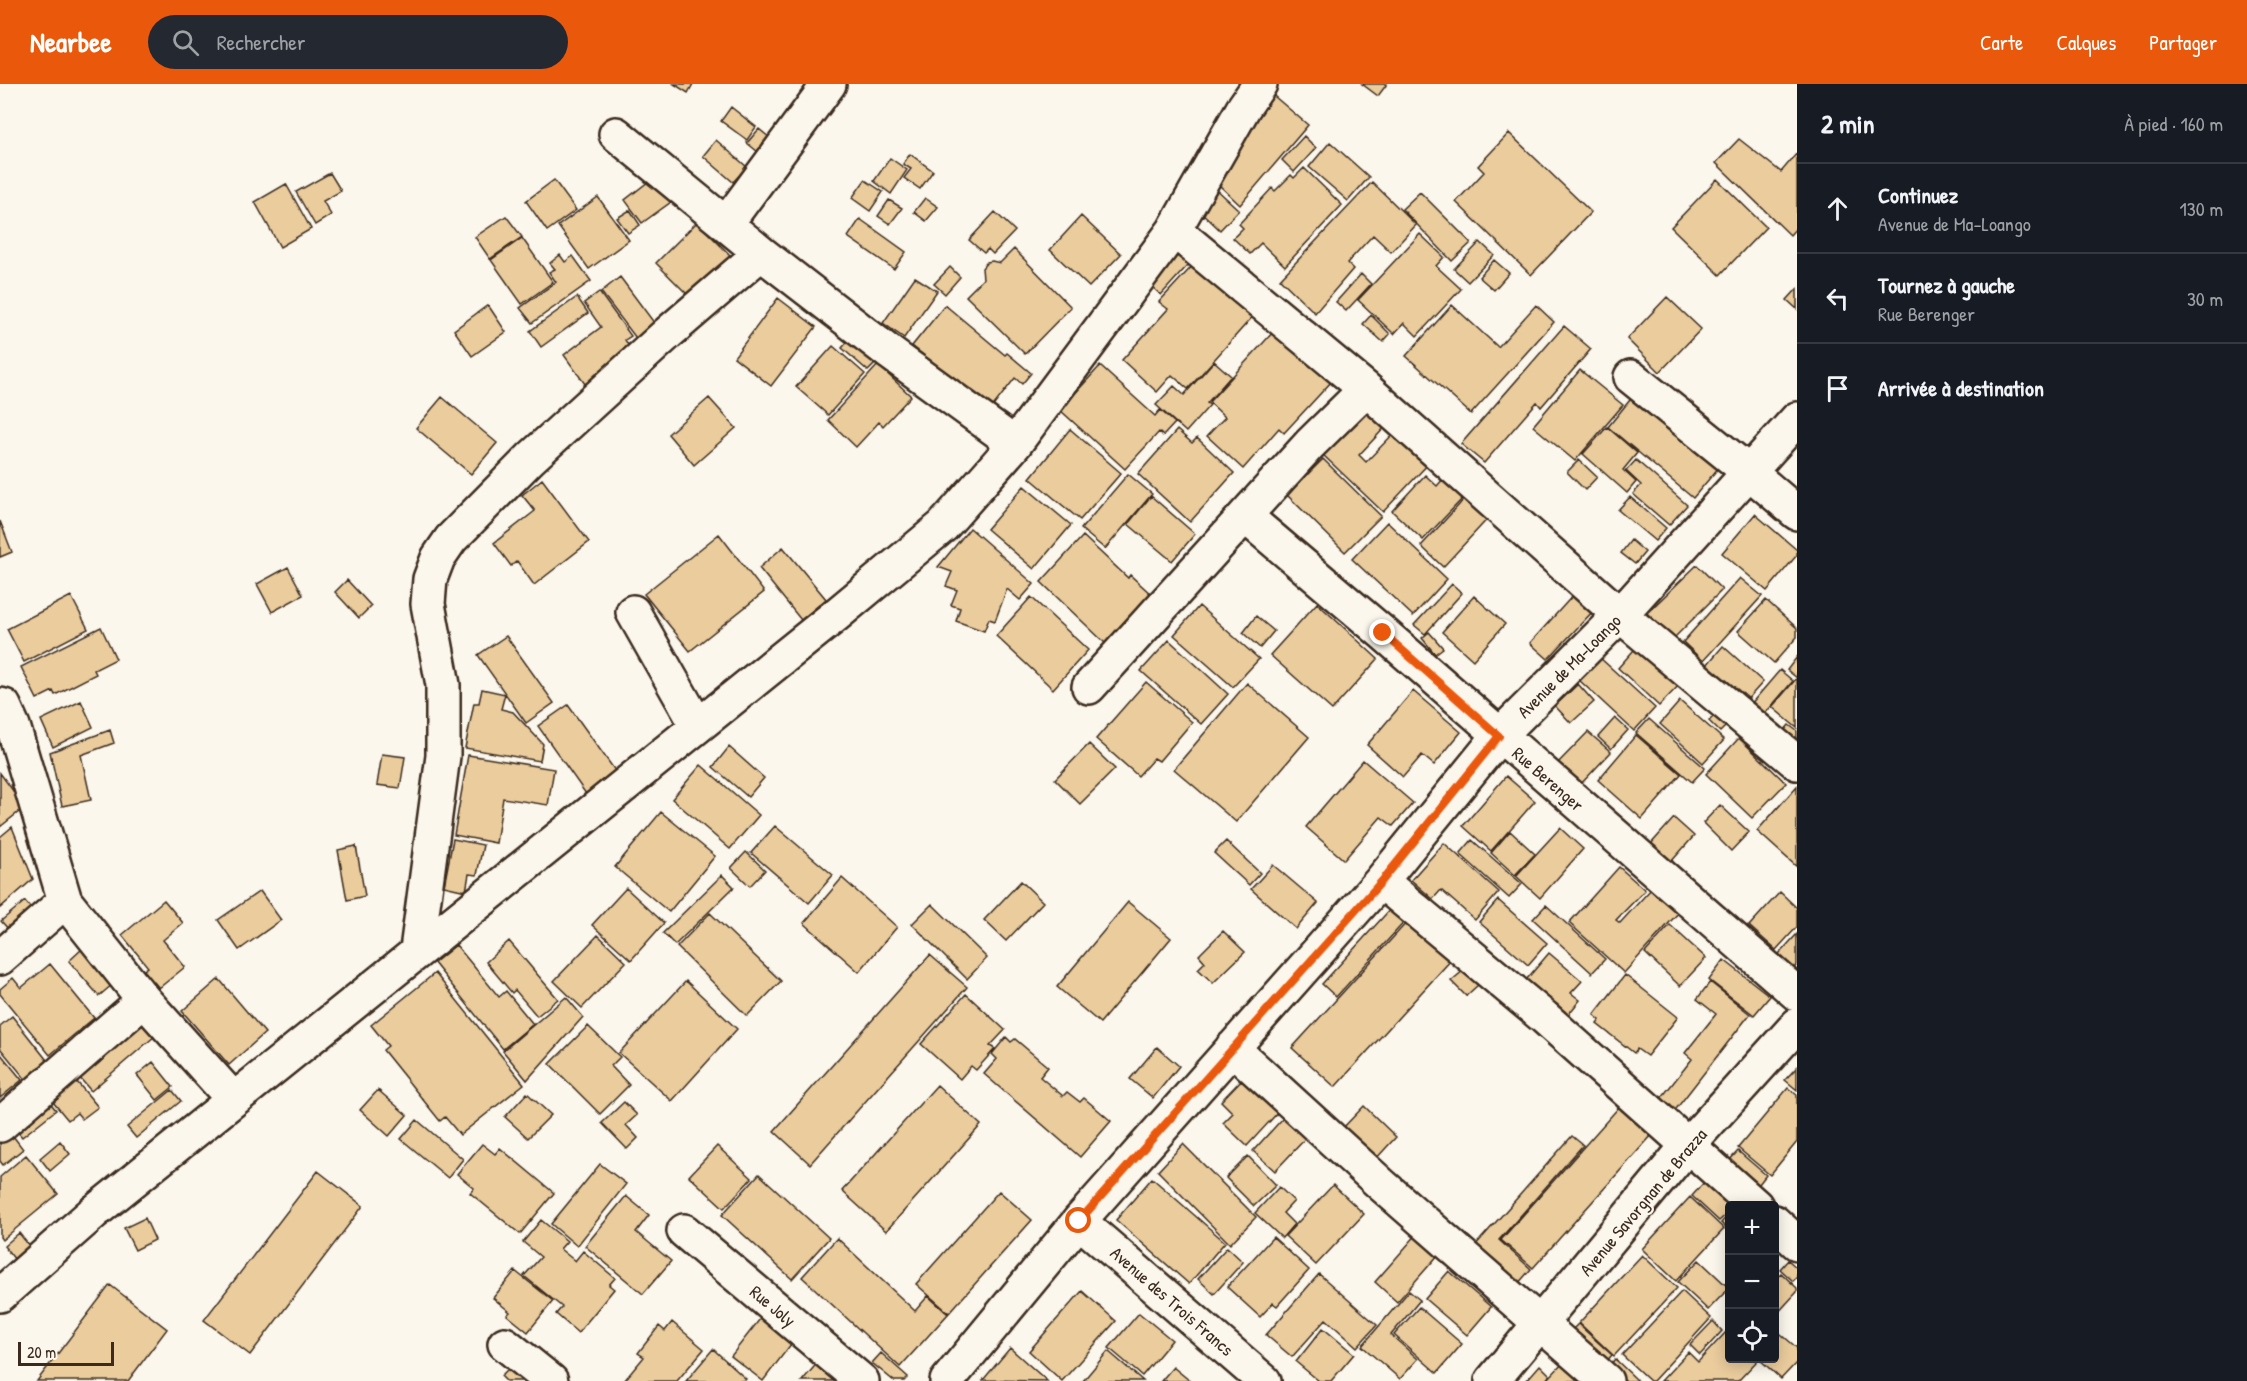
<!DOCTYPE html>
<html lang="fr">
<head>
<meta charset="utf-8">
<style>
  body { margin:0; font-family:"Patrick Hand",sans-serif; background:#242831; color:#f1f3f6 }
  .controls { position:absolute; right:18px; bottom:18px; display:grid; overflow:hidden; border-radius:6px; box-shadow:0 3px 15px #0003 }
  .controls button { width:54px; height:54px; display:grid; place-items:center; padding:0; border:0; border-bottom:2px solid #363941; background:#171b24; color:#f1f3f6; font:30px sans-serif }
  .scale { position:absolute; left:18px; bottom:15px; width:96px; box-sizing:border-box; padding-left:6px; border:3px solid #3b2a1e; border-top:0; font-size:16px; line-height:21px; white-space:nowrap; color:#3b2a1e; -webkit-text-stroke:4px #fbf7ec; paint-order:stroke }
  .stop { position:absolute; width:18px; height:18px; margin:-14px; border:4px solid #ea580c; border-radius:50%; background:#fff }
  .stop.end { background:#ea580c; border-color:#fff; box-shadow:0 2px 6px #0008 }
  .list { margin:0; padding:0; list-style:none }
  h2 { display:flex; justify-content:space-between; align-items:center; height:78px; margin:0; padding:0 24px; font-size:26px }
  h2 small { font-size:20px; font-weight:400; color:#9ea1a6 }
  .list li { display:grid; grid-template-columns:39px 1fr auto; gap:18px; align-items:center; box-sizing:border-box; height:90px; padding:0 24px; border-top:2px solid #363941 }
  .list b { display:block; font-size:22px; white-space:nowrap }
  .list p { margin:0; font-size:20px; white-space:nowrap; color:#9ea1a6 }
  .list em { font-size:20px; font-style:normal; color:#9ea1a6 }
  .icon { flex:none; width:33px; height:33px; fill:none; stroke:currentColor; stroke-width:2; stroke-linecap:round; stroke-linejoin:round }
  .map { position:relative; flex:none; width:1797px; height:1297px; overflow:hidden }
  header { display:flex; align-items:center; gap:36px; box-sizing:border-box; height:84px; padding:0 30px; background:#ea580c; color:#fff }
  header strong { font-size:28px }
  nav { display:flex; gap:33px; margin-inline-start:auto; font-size:21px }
  .search { width:420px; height:54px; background:#242831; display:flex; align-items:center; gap:15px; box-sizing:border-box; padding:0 21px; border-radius:33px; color:#9ea1a6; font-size:22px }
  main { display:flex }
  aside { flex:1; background:#171b24 }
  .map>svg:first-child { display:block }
  .building { fill:#eacc9d; stroke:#3b2a1e; stroke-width:1.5 }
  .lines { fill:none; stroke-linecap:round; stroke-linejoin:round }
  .minor-casing { stroke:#3b2a1e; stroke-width:38 }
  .major-casing { stroke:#3b2a1e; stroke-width:38 }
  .minor { stroke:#fbf7ec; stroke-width:33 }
  .major { stroke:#fbf7ec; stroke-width:33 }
  .route { stroke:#ea580c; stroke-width:8 }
  .labels { text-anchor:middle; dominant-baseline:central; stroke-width:4.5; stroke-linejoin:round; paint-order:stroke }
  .street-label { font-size:18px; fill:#3b2a1e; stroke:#fbf7ec }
</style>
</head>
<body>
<header>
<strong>Nearbee</strong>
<div class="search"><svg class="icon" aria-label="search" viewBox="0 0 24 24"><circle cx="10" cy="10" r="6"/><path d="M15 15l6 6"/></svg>Rechercher</div>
<nav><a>Carte</a><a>Calques</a><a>Partager</a></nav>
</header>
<main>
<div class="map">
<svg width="1797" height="1297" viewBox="0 0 1797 1297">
  <rect width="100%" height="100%" fill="#fbf7ec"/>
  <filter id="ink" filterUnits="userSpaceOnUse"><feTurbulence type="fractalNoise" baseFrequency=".0167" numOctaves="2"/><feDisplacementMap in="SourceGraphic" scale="12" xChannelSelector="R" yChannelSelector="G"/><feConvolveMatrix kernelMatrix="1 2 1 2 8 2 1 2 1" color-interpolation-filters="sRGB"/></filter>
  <g filter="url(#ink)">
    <path class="building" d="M674 0H693L688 9Z
      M1362 0H1387L1378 12Z
      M1268 7 1308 41 1240 121 1216 98Z
      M731 23 756 43 747 56 721 37Z
      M759 45 775 58 763 72 747 59Z
      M1509 49 1591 128 1531 191 1456 118 1484 88 1478 82Z
      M1304 52 1316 64 1294 88 1282 76Z
      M1739 55 1781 88 1797 69V143L1790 151 1716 79Z
      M716 56 747 83 733 98 703 72Z
      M1330 58 1369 93 1348 117 1309 83Z
      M910 70 933 87 920 105 904 94 911 85 903 80Z
      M890 74 907 86 891 110 874 97Z
      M1304 84 1342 121 1285 182 1261 159 1250 170 1233 154 1243 144 1239 140 1272 104 1275 107 1291 91 1294 94Z
      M330 89 341 107 323 117 331 131 315 141 296 108Z
      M653 94 671 118 642 139 625 116Z
      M1717 95 1766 143 1720 191 1671 143Z
      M554 96 576 126 547 147 526 117Z
      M865 96 883 108 870 127 852 114Z
      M1372 98 1416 141 1391 168 1373 151 1347 179 1353 185 1315 229 1280 195Z
      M286 100 311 145 280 163 255 118Z
      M1214 103 1239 126 1220 146 1199 126Z
      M1420 108 1471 159 1452 177 1402 125Z
      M598 113 629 156 589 185 558 142Z
      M925 114 938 123 926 137 914 128Z
      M889 116 902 124 890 140 878 132Z
      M630 126 640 141 628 149 617 134Z
      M995 128 1015 147 993 170 988 165 984 169 969 156Z
      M506 132 522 153 490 175 475 153Z
      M1081 132 1121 170 1089 203 1050 166Z
      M860 135 906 168 894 185 848 153Z
      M697 138 732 173 691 214 656 179Z
      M1420 150 1444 173 1436 182 1461 205 1417 252 1404 239 1394 250 1358 216Z
      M522 154 553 198 522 220 491 176Z
      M1480 158 1494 171 1468 198 1454 185Z
      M1186 161 1197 171 1161 211 1150 201Z
      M1014 165 1071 223 1025 270 966 212 983 195 982 184 987 178 992 177 1000 179Z
      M560 171 565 178 573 172 591 197 532 239 520 224 556 198 549 188 555 185 550 179Z
      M1494 176 1509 189 1494 206 1479 193Z
      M1197 177 1255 230 1188 305 1172 291 1157 308 1122 276 1168 225 1159 218Z
      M950 183 960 193 945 210 934 200Z
      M1361 190 1371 200 1346 227 1336 218Z
      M620 193 661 248 642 262 601 208Z
      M915 193 937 207 904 254 883 239Z
      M1797 205V225L1787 216Z
      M599 208 631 252 625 256 631 265 585 300 564 271 601 243 584 219Z
      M577 213 588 229 541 263 530 247Z
      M1667 213 1701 245 1660 288 1627 255Z
      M778 214 816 243 771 302 734 273Z
      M488 221 506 248 472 272 454 246Z
      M945 221 1005 271 1007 269 1031 289 1022 300 1015 294 991 325 912 262Z
      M1452 221 1498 263 1536 221 1554 238 1471 330 1406 272Z
      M1371 231 1390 250 1383 258 1363 240Z
      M1564 242 1591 265 1541 323 1537 318 1484 379 1461 360Z
      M1275 246 1332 297 1284 349 1279 344 1243 385 1207 352 1225 333 1209 318Z
      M851 254 877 278 868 287 842 264Z
      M833 262 865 290 828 331 796 303Z
      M1214 277 1231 292 1207 319 1210 321 1186 348 1156 321 1174 302 1184 311Z
      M878 281 911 312 883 342 879 338 856 363 828 336Z
      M1100 282 1155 332 1160 326 1175 339 1163 352 1159 348 1125 385 1060 326Z
      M1580 286 1623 321 1575 377 1533 342Z
      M1634 311 1720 382 1693 414 1608 343Z
      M442 313 497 359 471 390 416 344Z
      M709 314 736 344 694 381 668 350Z
      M1369 319 1389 339 1359 371 1366 378 1398 345 1431 377 1383 428 1322 370Z
      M1607 343 1637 369 1623 386 1636 398 1627 409 1583 370Z
      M1070 345 1121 389 1080 436 1030 394Z
      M1177 346 1192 359 1197 354 1234 389 1190 438 1138 390Z
      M1323 375 1381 432 1345 468 1287 411Z
      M1579 376 1597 393 1585 406 1567 388Z
      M1636 376 1687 421 1669 441 1633 410 1641 401 1626 387Z
      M1128 390 1152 410 1105 465 1081 445Z
      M1425 391 1437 402 1444 394 1464 413 1423 456 1392 427Z
      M542 395 589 458 534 501 517 477 511 482 494 459 535 427 522 411Z
      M1024 402 1071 441 1034 485 987 445Z
      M1471 408 1493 429 1443 483 1421 462Z
      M1151 412 1195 450 1172 477 1128 440Z
      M1630 413 1666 444 1655 457 1618 426Z
      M1755 430 1797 466V471L1767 507 1722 469Z
      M0 437 12 468 0 473Z
      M1387 438 1447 495 1413 532 1352 475Z
      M970 444 1034 500 1020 516 1007 505 995 537 989 535 984 547 956 537 960 524 951 521 957 506 946 502 952 488 938 483Z
      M719 450 764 508 690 567 644 510Z
      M1083 452 1128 494 1130 491 1152 511 1106 560 1041 498Z
      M1631 456 1645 468 1635 480 1621 469Z
      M783 463 826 515 801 536 759 484Z
      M1697 481 1722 506 1672 556 1647 529Z
      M288 483 303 511 272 528 257 500Z
      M1740 494 1762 512 1703 577 1683 558Z
      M347 496 371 522 359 534 335 508Z
      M1452 500 1462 509 1425 550 1414 541Z
      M1576 508 1595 525 1548 575 1530 559Z
      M71 512 88 545 24 578 7 545Z
      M1474 512 1505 540 1473 576 1442 548Z
      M1031 513 1088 566 1053 605 996 552Z
      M1766 516 1797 544V553L1774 579 1738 547Z
      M1317 519 1378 575 1332 626 1270 571Z
      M1199 522 1259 575 1233 603 1174 551Z
      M1256 532 1274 547 1260 564 1243 549Z
      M101 543 116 575 94 586 96 590 55 611 53 607 37 615 21 583Z
      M1429 548 1443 564 1435 570 1422 554Z
      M506 552 554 619 526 639 478 571Z
      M1169 556 1228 610 1201 640 1141 587Z
      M1641 558 1683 597 1659 622 1618 584Z
      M1723 562 1763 598 1745 618 1706 582Z
      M1599 573 1655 624 1634 647 1579 596Z
      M1797 573V594L1787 586Z
      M1780 586 1793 597 1763 632 1750 621Z
      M1796 595 1797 596V644L1772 623Z
      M1146 598 1192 638 1159 677 1154 674 1138 692 1096 655Z
      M1247 599 1309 653 1236 738 1174 685Z
      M1578 600 1594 618 1571 639 1555 622Z
      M482 605 505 610 501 625 513 628 543 660 540 677 465 664 474 619H479Z
      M1413 607 1461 648 1434 681 1422 671 1403 693 1367 661Z
      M81 617 93 643 53 663 41 636Z
      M1680 617 1724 656 1703 679 1660 640Z
      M568 621 616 688 586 710 538 642Z
      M1716 630 1728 640 1720 648 1709 637Z
      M1615 634 1628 646 1611 665 1598 653Z
      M1649 635 1705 684 1692 698 1636 649Z
      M1789 641 1797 647V660L1783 648Z
      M110 646 114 659 81 671 91 716 62 722 50 668Z
      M1588 648 1611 668 1579 702 1556 681Z
      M1636 651 1681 690 1642 735 1598 696Z
      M1739 654 1786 699 1752 734 1706 690Z
      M1089 660 1115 685 1080 720 1055 695Z
      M729 663 764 694 748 713 713 683Z
      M382 670 405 673 400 704 377 701Z
      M468 671 554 685 548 721 503 714 496 759 454 751Z
      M1363 676 1413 719 1393 742 1381 733 1344 776 1306 743Z
      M701 681 759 731 730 765 672 715Z
      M0 689 25 723 0 743Z
      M1506 692 1535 717 1491 767 1463 742Z
      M1797 702V783L1757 747Z
      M1720 721 1749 748 1731 767 1703 739Z
      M661 728 715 772 669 828 615 783Z
      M1674 734 1694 752 1670 779 1650 761Z
      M775 742 833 791 809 819 751 769Z
      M12 743 33 795 0 824V753Z
      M1560 744 1583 765 1540 814 1516 792Z
      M1510 747 1535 770 1515 791 1491 769Z
      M453 755 483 761 477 791 469 790 466 807 444 802Z
      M1472 756 1522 800 1509 814 1460 770Z
      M1226 757 1260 789 1249 801 1214 769Z
      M1444 759 1499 808 1475 836 1441 806 1433 815 1411 796Z
      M356 762 365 812 347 816 338 766Z
      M746 768 765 786 750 802 731 784Z
      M1273 781 1318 819 1296 845 1251 805Z
      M1619 783 1645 806 1616 836 1620 839 1652 804 1679 828 1624 889 1569 839Z
      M722 791 734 803 675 861 663 849Z
      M842 794 897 843 859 888 804 839Z
      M1021 797 1043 818 1006 857 984 836Z
      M626 804 664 839 631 876 592 841Z
      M260 807 281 836 239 866 218 836Z
      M1780 808 1797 824V843L1776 866 1749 842Z
      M164 816 183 839 163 856 185 883 159 904 144 886 148 883 122 851Z
      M1498 816 1547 859 1528 881 1479 838Z
      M25 817 34 828 11 848 1 837Z
      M1128 818 1171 854 1100 939 1057 903Z
      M932 820 987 874 967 895 912 840Z
      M1394 821 1408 834 1336 913 1322 900Z
      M1546 821 1605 875 1592 889 1533 835Z
      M710 829 781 897 747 932 677 863Z
      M1409 836 1452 875 1335 1003 1292 964Z
      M1670 841 1706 874 1680 902 1645 869Z
      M1223 847 1245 868 1213 899 1198 885 1205 878 1199 871Z
      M1797 850V881L1793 885 1778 871Z
      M598 851 626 878 582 924 554 897Z
      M509 857 558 915 537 932 515 906 512 909 486 878Z
      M456 861 499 913 506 907 533 940 503 965 434 879Z
      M82 865 113 900 99 912 69 877Z
      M1549 869 1582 897 1571 909 1580 916 1567 932 1526 896Z
      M930 871 967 903 810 1080 774 1047Z
      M1724 876 1770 912 1754 931 1709 896Z
      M50 880 94 934 50 971 0 910V905L13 894 21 904Z
      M1464 886 1478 901 1466 912 1451 897Z
      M435 889 524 1000 460 1051 445 1033 440 1037 383 966 388 962 371 941Z
      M1625 891 1678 933 1647 972 1637 965 1634 969 1597 940 1600 936 1594 931Z
      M219 895 265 949 229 981 182 927Z
      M686 897 737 945 672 1017 619 969Z
      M1710 898 1750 930 1673 1029 1658 1018 1692 975 1685 969 1716 930 1697 915Z
      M966 910 1005 946 990 962 995 965 976 986 971 982 960 995 921 960Z
      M566 913 583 933 527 996 503 967Z
      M136 930 155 952 91 1007 72 985Z
      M12 932 54 985 32 1003 0 964V942Z
      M588 942 620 973 611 982 629 1001 600 1030 550 980Z
      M1006 953 1011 958 1015 955 1048 983 1040 993 1063 1012 1067 1008 1080 1018 1084 1014 1111 1037 1080 1073 984 990 997 975 992 970Z
      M1157 963 1179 982 1153 1014 1130 995Z
      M0 969 22 996 0 1014Z
      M153 978 173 1003 157 1016 137 991Z
      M1797 983V1006L1785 996Z
      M1246 991 1282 1024 1247 1062 1223 1039 1233 1029 1221 1017Z
      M72 992 98 1023 82 1035 77 1029 68 1036 48 1012Z
      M937 1001 981 1041 886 1147 842 1107Z
      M1788 1004 1797 1011V1058L1770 1091 1738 1064Z
      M172 1006 181 1017 136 1054 127 1043Z
      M378 1006 407 1031 389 1052 360 1026Z
      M527 1009 551 1031 528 1054 505 1033Z
      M46 1014 56 1026 22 1053 12 1041Z
      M624 1018 637 1031 626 1041 638 1054 627 1065 602 1039Z
      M1364 1022 1396 1053 1374 1077 1341 1046Z
      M1620 1022 1652 1051 1533 1184 1501 1156Z
      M1284 1033 1306 1054 1275 1087 1253 1067Z
      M417 1036 463 1075 448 1094 401 1055Z
      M7 1044 23 1065 3 1081 0 1077V1050Z
      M1572 1052 1583 1061 1499 1156 1531 1185 1516 1202 1473 1164Z
      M60 1057 70 1070 50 1087 40 1074Z
      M482 1060 495 1070 500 1064 554 1109 520 1150 470 1109 474 1104 457 1090Z
      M1183 1060 1256 1133 1230 1160 1158 1087Z
      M717 1062 752 1094 724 1124 689 1092Z
      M1738 1067 1766 1091 1756 1104 1727 1079Z
      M26 1071 58 1110 2 1156 0 1153V1093Z
      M1248 1072 1276 1101 1254 1122 1226 1094Z
      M600 1080 626 1100 577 1162 551 1140Z
      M318 1087 363 1122 250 1271 204 1236Z
      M759 1090 829 1154 792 1195 722 1131Z
      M1152 1094 1225 1158 1189 1200 1116 1136Z
      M1706 1096 1733 1122H1730V1127L1719 1137 1692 1112Z
      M1333 1101 1364 1130 1316 1181 1285 1152Z
      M1279 1103 1294 1117 1283 1129 1294 1140 1282 1154 1255 1129Z
      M999 1107 1032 1136 949 1229 916 1200Z
      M626 1112 649 1131 636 1148 671 1177 643 1210 585 1162Z
      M1690 1113 1724 1145 1676 1197 1642 1165Z
      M1729 1130 1730 1145 1728 1146 1721 1139Z
      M145 1134 155 1156 135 1166 124 1144Z
      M541 1136 567 1157 560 1165 575 1177 583 1167 615 1194 609 1201 614 1205 578 1249 556 1230 562 1223 524 1192 541 1173 523 1158Z
      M19 1149 34 1168 19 1181 4 1162Z
      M1418 1149 1440 1169 1397 1218 1375 1198Z
      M1273 1153 1309 1186 1277 1222 1273 1219 1260 1233 1227 1203Z
      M837 1154 915 1227 928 1212 948 1230 900 1283 802 1193Z
      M1227 1163 1243 1178 1214 1210 1198 1195Z
      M1642 1171 1677 1204 1614 1272 1579 1239Z
      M1699 1176 1729 1204 1708 1226 1678 1198Z
      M1788 1176 1797 1184V1193L1793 1197 1780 1185Z
      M515 1187 553 1217 528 1248 507 1231 510 1228 493 1214Z
      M1449 1187 1491 1223 1467 1251 1425 1215Z
      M1781 1189 1797 1204V1208L1774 1233V1196Z
      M1319 1190 1377 1241 1357 1263 1326 1235 1292 1273 1266 1251Z
      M110 1201 167 1245 128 1297H37Z
      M1082 1207 1116 1237 1062 1297 1029 1267Z
      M1409 1207 1420 1216 1391 1251 1418 1275 1400 1295 1362 1262Z
      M1682 1207 1711 1234 1653 1297H1650L1622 1271Z
      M1419 1223 1462 1260 1437 1289 1394 1251Z
      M1139 1229 1172 1256 1142 1292 1109 1264Z
      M763 1231 795 1255 763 1297 731 1272Z
      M1713 1237 1722 1247 1700 1271 1690 1261Z
      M672 1238 704 1265 677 1297H624L644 1273 638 1269 659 1242 665 1247Z
      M1578 1240 1612 1271 1604 1280 1570 1248Z
      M1323 1244 1354 1270 1331 1297H1319L1296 1278Z
      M1774 1244 1797 1264V1278L1781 1295 1758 1274H1774Z
      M1727 1247 1730 1249V1274L1758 1276 1738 1297H1661L1688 1268 1698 1278Z
      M1010 1264 1047 1297 983 1296Z
      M713 1265 746 1295 744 1297H686Z
      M1108 1267 1143 1297H1083Z
      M881 1269 908 1293 904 1297H894L872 1279Z
      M1615 1275 1638 1297H1622L1608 1283Z
      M819 1277 842 1297H802Z
      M1565 1277 1587 1297H1546Z
      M1540 1281 1550 1291 1545 1297H1526Z
      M511 1282 526 1297H506L501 1292Z
      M1173 1283 1190 1297H1161Z"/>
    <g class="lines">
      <defs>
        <path id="minor" d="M616 50 761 169 890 269 1015 360
          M726 140 829 0
          M1174 146 1366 305 1620 531 1797 679
          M1631 293 1749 388 1797 429
          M1245 432 1383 549 1797 910
          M633 528 697 641
          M1089 603 1310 360 1366 305
          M0 621 4 622 13 642 65 817 144 916 233 1015
          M1381 797 1544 933 1756 1122
          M417 866 443 672V601L428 520 430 495 438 474 451 455 531 374 668 249 761 169
          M0 874 65 817
          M1232 964 1382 1101 1606 1297
          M0 1041 144 916
          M1079 1137 1264 1297
          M1774 1138 1797 1159
          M684 1147 862 1297
          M0 1211 93 1129 836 531 943 442 1015 360 1174 146 1244 23 1260 0
          M505 1260 551 1297
          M947 1297 1079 1137 1381 797 1499 652 1620 531 1797 335"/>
        <path id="major" d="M1492 1297 1689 1060 1797 941"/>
      </defs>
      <use href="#minor" class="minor-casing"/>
      <use href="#major" class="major-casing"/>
      <use href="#minor" class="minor"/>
      <use href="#major" class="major"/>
    </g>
  </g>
  <g class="lines" filter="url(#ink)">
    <path class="route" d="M1079 1137 1382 797 1499 652 1383 549"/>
  </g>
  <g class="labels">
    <g class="street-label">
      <text transform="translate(1569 582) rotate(-45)">Avenue de Ma-Loango</text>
      <text transform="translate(1548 695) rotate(41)">Rue Berenger</text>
      <text transform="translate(1643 1118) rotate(-50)">Avenue Savorgnan de Brazza</text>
      <text transform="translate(1172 1217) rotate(41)">Avenue des Trois Francs</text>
      <text transform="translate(773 1222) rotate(40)">Rue Joly</text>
    </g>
  </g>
</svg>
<div class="controls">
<button>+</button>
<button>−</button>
<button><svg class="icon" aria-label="locate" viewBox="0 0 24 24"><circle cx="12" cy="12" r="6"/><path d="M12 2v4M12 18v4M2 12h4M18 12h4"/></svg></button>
</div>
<div class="scale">20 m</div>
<div class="stop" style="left:1079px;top:1137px"></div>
<div class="stop end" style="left:1383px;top:549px"></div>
</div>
<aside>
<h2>2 min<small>À pied · 160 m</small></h2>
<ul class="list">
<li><svg class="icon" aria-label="ahead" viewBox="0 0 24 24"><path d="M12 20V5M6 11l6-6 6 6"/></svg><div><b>Continuez</b><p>Avenue de Ma-Loango</p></div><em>130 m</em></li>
<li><svg class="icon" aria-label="left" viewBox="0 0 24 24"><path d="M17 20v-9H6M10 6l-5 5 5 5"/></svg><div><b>Tournez à gauche</b><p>Rue Berenger</p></div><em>30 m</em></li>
<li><svg class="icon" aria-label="arrive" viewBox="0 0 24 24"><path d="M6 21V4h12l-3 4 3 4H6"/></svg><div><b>Arrivée à destination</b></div></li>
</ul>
</aside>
</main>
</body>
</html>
